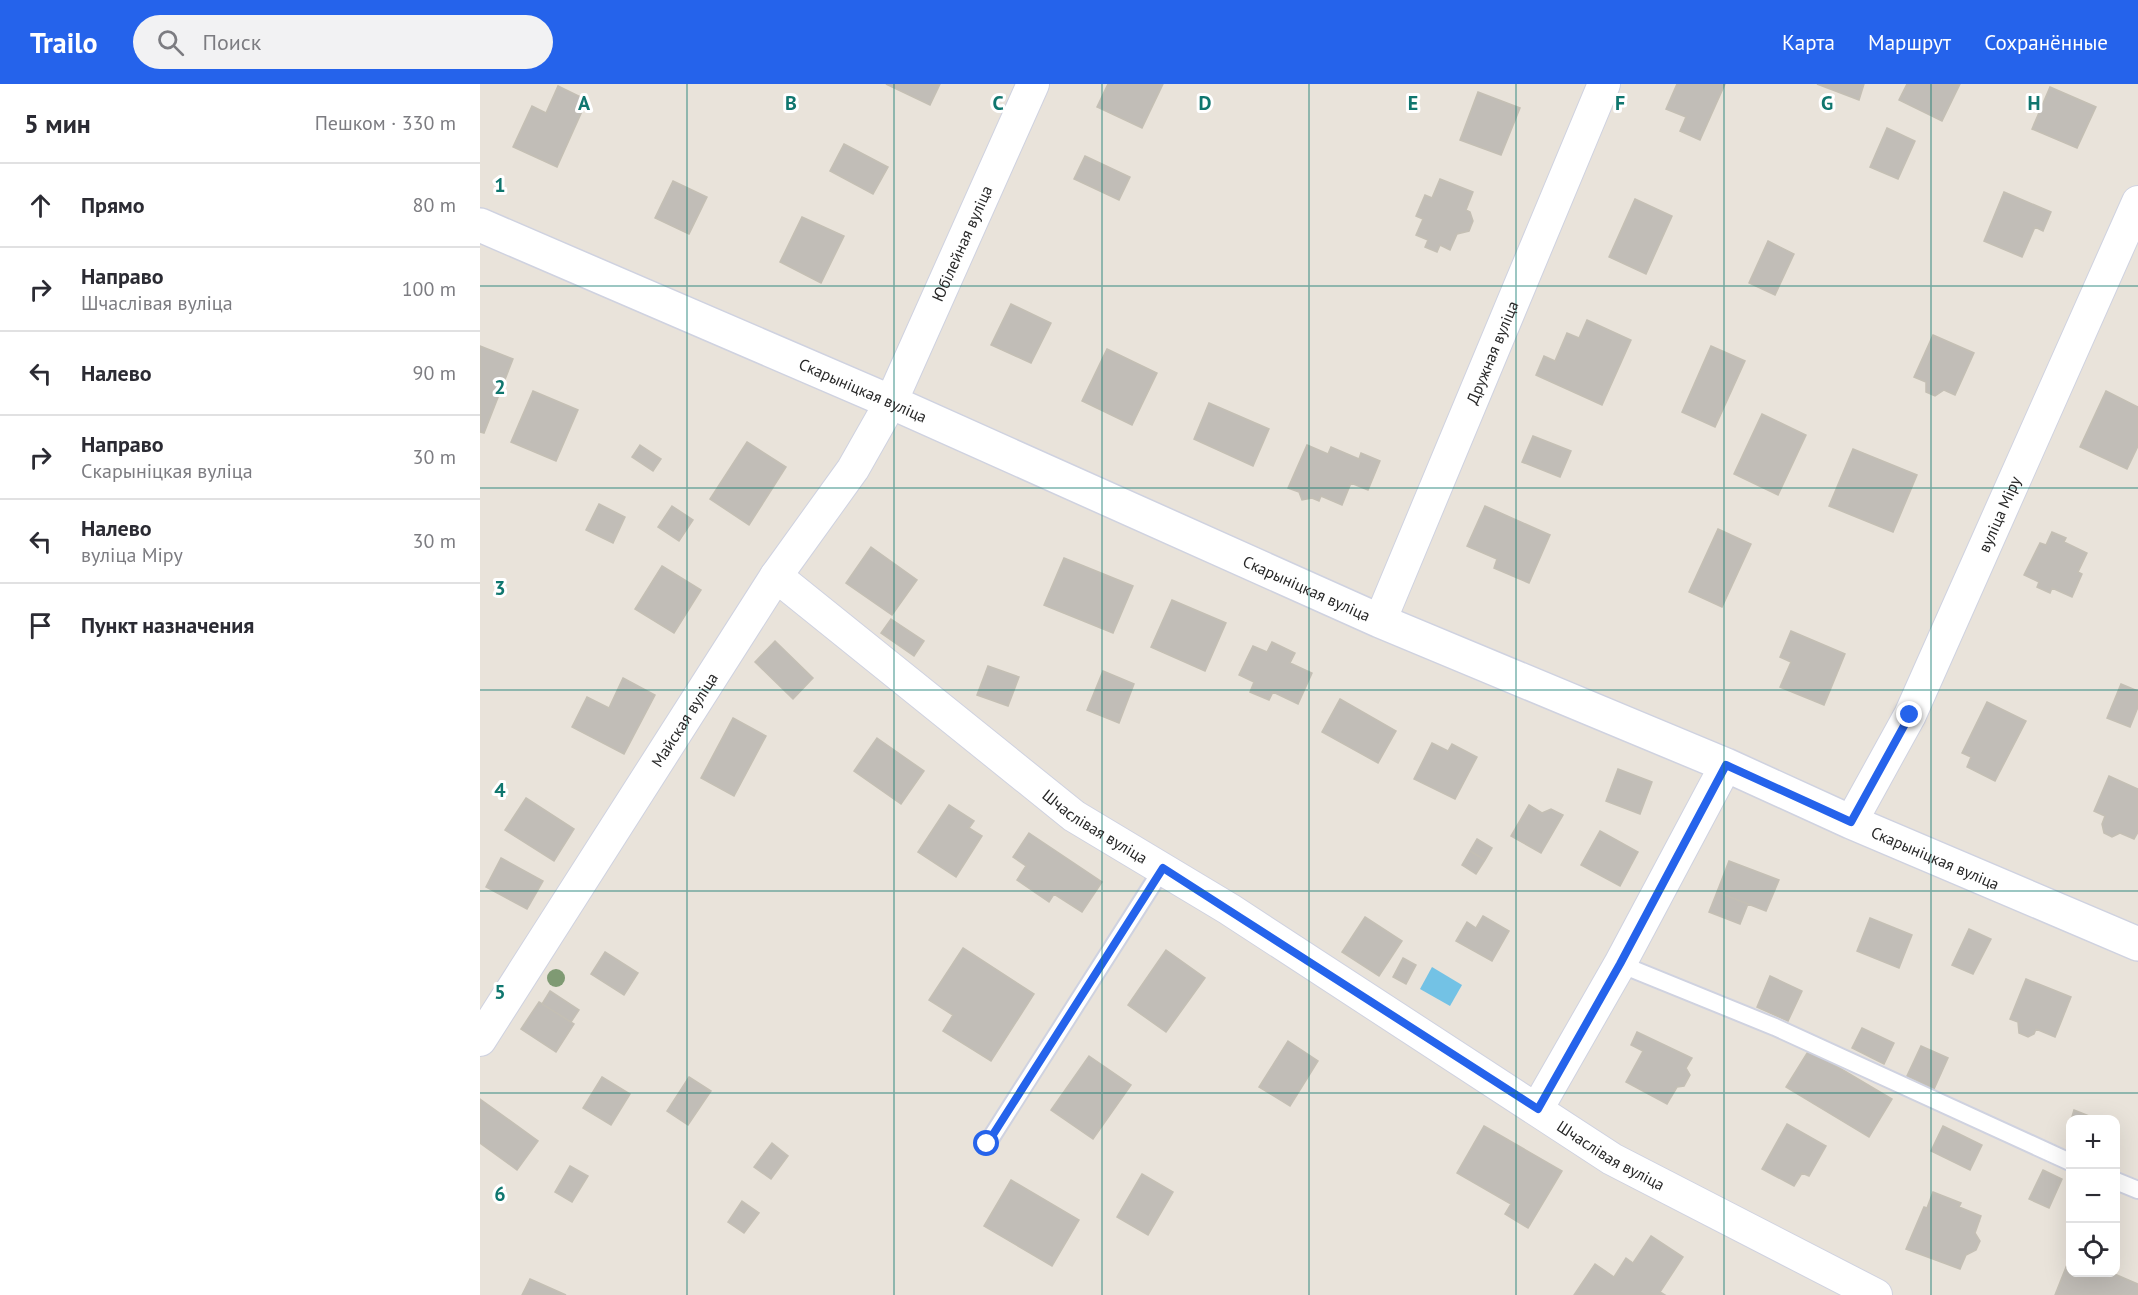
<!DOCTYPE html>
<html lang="ru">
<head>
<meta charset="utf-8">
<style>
  body { margin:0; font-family:"PT Sans",sans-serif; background:#f2f2f3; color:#2b2b33 }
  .controls { position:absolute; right:18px; bottom:18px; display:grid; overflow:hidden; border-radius:12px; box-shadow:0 6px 24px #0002 }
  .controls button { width:54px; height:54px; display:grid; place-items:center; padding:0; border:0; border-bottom:2px solid #e1e1e2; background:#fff; color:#2b2b33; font:30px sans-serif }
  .stop { position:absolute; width:18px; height:18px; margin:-14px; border:4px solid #2563eb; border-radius:50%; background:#fff }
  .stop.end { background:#2563eb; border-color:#fff; box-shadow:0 2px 6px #0008 }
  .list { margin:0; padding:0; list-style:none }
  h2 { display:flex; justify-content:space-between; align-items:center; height:78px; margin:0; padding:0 24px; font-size:26px }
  h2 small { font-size:20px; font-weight:400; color:#7c7c81 }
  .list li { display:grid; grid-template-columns:39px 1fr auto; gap:18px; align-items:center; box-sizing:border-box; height:84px; padding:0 24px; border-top:2px solid #e1e1e2 }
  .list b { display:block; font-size:22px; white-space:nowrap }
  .list p { margin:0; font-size:20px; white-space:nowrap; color:#7c7c81 }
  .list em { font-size:20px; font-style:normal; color:#7c7c81 }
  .icon { flex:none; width:33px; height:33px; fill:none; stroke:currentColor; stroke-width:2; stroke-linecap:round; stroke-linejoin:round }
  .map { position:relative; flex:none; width:1658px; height:1211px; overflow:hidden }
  header { display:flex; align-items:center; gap:36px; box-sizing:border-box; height:84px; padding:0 30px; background:#2563eb; color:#fff }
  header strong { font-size:28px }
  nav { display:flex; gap:33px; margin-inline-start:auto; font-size:21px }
  .search { width:420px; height:54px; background:#f2f2f3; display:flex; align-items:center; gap:15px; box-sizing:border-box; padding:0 21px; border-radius:33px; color:#7c7c81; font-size:22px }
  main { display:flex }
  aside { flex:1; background:#fff }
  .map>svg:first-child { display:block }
  .water { fill:#73c2e5 }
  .building { fill:#c1bdb7; stroke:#c4bfb4; stroke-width:1.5 }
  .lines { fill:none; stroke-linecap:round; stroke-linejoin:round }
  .lane-casing { stroke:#cfd2e0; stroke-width:20 }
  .street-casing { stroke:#cfd2e0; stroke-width:34 }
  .secondary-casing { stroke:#cfd2e0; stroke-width:36 }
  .lane { stroke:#fff; stroke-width:16 }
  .street { stroke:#fff; stroke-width:32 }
  .secondary { stroke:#fff; stroke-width:33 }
  .tree { fill:#7f9a73 }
  .route { stroke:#2563eb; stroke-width:8 }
  .grid { fill:none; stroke:#0f766e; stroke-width:1.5; stroke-opacity:0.55 }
  .labels { text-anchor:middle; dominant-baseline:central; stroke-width:6; stroke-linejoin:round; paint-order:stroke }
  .street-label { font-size:16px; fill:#282828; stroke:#fff }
  .grid-label { font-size:20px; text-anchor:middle; font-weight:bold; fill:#0f766e; stroke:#fff; stroke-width:6; stroke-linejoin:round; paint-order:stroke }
</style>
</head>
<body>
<header>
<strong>Trailo</strong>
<div class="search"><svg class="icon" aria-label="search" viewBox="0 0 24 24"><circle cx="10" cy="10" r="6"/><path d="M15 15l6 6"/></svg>Поиск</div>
<nav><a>Карта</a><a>Маршрут</a><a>Сохранённые</a></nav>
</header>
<main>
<aside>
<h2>5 мин<small>Пешком · 330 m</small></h2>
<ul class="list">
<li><svg class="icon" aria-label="ahead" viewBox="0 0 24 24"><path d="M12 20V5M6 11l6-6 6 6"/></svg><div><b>Прямо</b></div><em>80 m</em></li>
<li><svg class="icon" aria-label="right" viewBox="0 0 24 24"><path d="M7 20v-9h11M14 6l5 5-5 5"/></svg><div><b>Направо</b><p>Шчаслівая вуліца</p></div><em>100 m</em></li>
<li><svg class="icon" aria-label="left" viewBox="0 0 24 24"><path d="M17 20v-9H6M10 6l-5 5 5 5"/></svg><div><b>Налево</b></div><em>90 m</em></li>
<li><svg class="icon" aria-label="right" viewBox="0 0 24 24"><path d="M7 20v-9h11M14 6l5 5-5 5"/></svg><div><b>Направо</b><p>Скарыніцкая вуліца</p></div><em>30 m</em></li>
<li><svg class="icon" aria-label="left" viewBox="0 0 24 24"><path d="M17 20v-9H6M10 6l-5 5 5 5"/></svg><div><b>Налево</b><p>вуліца Міру</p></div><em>30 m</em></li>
<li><svg class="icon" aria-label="arrive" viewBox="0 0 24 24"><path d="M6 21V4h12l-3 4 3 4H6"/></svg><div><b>Пункт назначения</b></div></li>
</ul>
</aside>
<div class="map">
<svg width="1658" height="1211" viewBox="0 0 1658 1211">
  <rect width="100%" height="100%" fill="#e9e3da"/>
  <path class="water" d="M952 883 982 901 970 922 940 905Z"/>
  <path class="building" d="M406 0H460L450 21Z
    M628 0H683L662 44 617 23Z
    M1197 0H1245L1220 56 1200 47 1206 33 1186 25Z
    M1337 0H1384L1379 16Z
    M1427 0H1480L1462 37 1419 16Z
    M78 2 107 16 77 83 33 63 52 22 66 29Z
    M1570 3 1616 23 1597 64 1552 45Z
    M998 8 1040 24 1021 71 980 56Z
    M1407 44 1435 57 1418 95 1390 83Z
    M364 60 408 83 393 110 350 87Z
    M605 72 650 93 639 116 594 95Z
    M960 95 993 108 986 126 990 128 993 137 989 147 977 150 970 166 960 161 957 168 945 163 948 156 936 151 943 135 936 132 945 111 952 114Z
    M193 97 227 113 209 150 175 134Z
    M1524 108 1571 128 1563 147 1555 143 1542 173 1504 157Z
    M1155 115 1192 132 1166 190 1129 173Z
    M322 133 364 152 341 199 300 178Z
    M1288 157 1314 170 1295 211 1269 199Z
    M531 220 571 239 551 279 511 261Z
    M1107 236 1151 256 1122 321 1056 291 1064 272 1075 277 1087 249 1099 254Z
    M1453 251 1494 269 1475 311 1464 306 1455 312 1446 308V298L1434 293Z
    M0 262 33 275 4 349 0 348Z
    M1231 262 1265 277 1235 343 1202 328Z
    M627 265 677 289 652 341 602 317Z
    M53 307 98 326 76 377 31 358Z
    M1626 307 1658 323V362L1647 385 1600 363Z
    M729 319 789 345 773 382 714 355Z
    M1282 330 1326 351 1298 411 1254 390Z
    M1053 352 1091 367 1080 393 1042 378Z
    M267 358 306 383 269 441 230 415Z
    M160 361 181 375 173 387 152 373Z
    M827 361 848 370 851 363 879 375 881 369 900 377 888 406 871 399 862 421 841 412 839 417 832 414 822 416 819 408 808 404Z
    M1373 365 1437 391 1413 448 1349 422Z
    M119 420 145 433 133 459 106 446Z
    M192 422 213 436 199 457 178 443Z
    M1005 422 1070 451 1049 499 1014 484 1017 475 987 462Z
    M1238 445 1271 460 1242 523 1209 508Z
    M1572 448 1586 454 1584 458 1607 469 1598 488 1602 490 1592 513 1572 504 1570 509 1557 503 1559 498 1544 491 1560 459 1566 461Z
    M391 463 437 496 412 531 366 499Z
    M584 474 653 502 633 549 564 521Z
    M182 482 221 506 194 549 155 525Z
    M692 516 746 539 725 587 671 563Z
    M411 535 444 557 434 572 401 549Z
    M1311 547 1365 570 1344 621 1300 603 1311 578 1300 573Z
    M295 557 333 594 313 615 275 578Z
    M792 558 815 569 810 579 832 589 818 620 793 608 789 616 770 608 774 598 759 591 773 562 787 568Z
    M508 582 539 593 528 622 497 611Z
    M623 587 654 600 639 639 607 626Z
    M143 594 175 611 144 670 92 643 107 613 129 624Z
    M1641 600 1658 607V623L1650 643 1627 634Z
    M860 615 916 647 898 679 842 648Z
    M1507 618 1546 637 1515 697 1487 683 1491 673 1482 669Z
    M253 634 286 652 254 712 221 694Z
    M397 654 444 687 421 720 374 687Z
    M952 659 968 667 972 660 997 673 975 715 934 695Z
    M1138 685 1172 698 1160 730 1126 717Z
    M1629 692 1658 705V748L1654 755 1640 749 1632 753 1624 749 1622 740 1625 732 1614 727Z
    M46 714 94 745 74 777 25 746Z
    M469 721 494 737 489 744 502 752 476 793 438 768Z
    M1049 721 1062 729 1071 725 1083 731 1061 769 1031 752Z
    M1120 747 1158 768 1140 802 1101 781Z
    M549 749 622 798 602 828 574 810 569 818 537 796 546 782 533 773Z
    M997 755 1012 764 1005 776 990 767Z
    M990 767 1005 776 996 790 982 781Z
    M21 774 63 797 47 825 6 803Z
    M1249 777 1299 796 1286 827 1237 808Z
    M1237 808 1268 820 1260 840 1229 828Z
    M1003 832 1029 847 1012 877 976 857 987 838 996 844Z
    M885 833 922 857 899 892 862 868Z
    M1390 834 1432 851 1419 884 1377 867Z
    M1489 845 1511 855 1493 890 1472 881Z
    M483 864 554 910 511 977 463 947 473 931 449 916Z
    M686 866 725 894 686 948 648 921Z
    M125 868 158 889 144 911 111 890Z
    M923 874 936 881 926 900 913 893Z
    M1290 892 1322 907 1308 937 1277 923Z
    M1546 895 1591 913 1575 953 1556 945 1554 950 1548 953 1539 949 1538 938 1530 935Z
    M70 907 99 926 91 938 62 920Z
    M59 918 94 940 76 968 41 945Z
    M1382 944 1414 959 1404 980 1372 964Z
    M1157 948 1212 974 1206 984 1210 991 1204 1002 1197 1003 1187 1020 1146 998 1163 967 1151 961Z
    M808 957 838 977 810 1022 779 1003Z
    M1441 962 1468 974 1454 1005 1427 992Z
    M1329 966 1412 1015 1389 1053 1306 1003Z
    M609 972 651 1001 613 1055 571 1026Z
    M122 993 150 1010 131 1041 103 1024Z
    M209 993 231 1007 208 1041 187 1027Z
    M0 1015 58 1057 37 1086 0 1059Z
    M1594 1026 1619 1036H1591Z
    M1307 1040 1346 1062 1329 1092 1322 1089 1314 1102 1282 1085Z
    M1004 1042 1082 1087 1048 1144 1025 1130 1031 1120 977 1089Z
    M1463 1042 1502 1061 1490 1086 1451 1067Z
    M292 1059 308 1072 291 1095 274 1083Z
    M90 1082 108 1092 92 1118 75 1108Z
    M1563 1086 1582 1095 1569 1124 1549 1115Z
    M662 1090 693 1108 668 1151 637 1133Z
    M531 1096 599 1136 572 1182 504 1142Z
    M1453 1108 1481 1119 1479 1123 1501 1132 1495 1149 1500 1157 1496 1166 1486 1171 1480 1185 1426 1165 1444 1123 1447 1124Z
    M262 1117 279 1129 264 1149 248 1138Z
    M1171 1152 1203 1173 1180 1208 1185 1211H1094L1115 1180 1134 1193 1146 1174 1153 1179Z
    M1590 1173V1188H1630L1658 1200V1211H1575Z
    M50 1195 86 1211H42Z"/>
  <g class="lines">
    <defs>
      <path id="lane" d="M1140 880 1295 943 1590 1078
        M507 1060 683 784
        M1636 1097 1658 1106"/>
      <g id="street">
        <path id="s1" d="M296 492 594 732 749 825 1132 1075 1396 1211"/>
        <path id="s2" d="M900 537 1124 0"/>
        <path id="s3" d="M1371 738 1430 631 1658 118"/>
        <path id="s4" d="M0 956 296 492 373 385 411 318 553 0"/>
        <path d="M1057 1025 1140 880 1246 681"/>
      </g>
      <g id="secondary">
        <path id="s5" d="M0 141 411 318 900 537 1246 681 1371 738 1658 860"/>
      </g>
    </defs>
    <use href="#lane" class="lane-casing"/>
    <use href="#street" class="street-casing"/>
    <use href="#secondary" class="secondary-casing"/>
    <use href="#lane" class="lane"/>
    <use href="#street" class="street"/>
    <use href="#secondary" class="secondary"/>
  </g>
  <circle class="tree" cx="76" cy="894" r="9"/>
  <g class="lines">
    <path class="route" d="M507 1060 683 784 1058 1025 1140 880 1246 681 1371 738 1430 631"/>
  </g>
  <path class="grid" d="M207 0V1211M414 0V1211M622 0V1211M829 0V1211M1036 0V1211M1244 0V1211M1451 0V1211M0 202H1658M0 404H1658M0 606H1658M0 807H1658M0 1009H1658"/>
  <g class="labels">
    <g class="street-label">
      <text stroke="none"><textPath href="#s4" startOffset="933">Юбілейная вуліца</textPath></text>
      <text stroke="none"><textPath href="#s2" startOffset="291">Дружная вуліца</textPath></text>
      <text stroke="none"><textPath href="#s5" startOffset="417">Скарыніцкая вуліца</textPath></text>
      <text stroke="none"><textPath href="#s3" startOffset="342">вуліца Міру</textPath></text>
      <text stroke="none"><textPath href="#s5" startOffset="903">Скарыніцкая вуліца</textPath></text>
      <text stroke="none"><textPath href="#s4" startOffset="380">Майская вуліца</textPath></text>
      <text stroke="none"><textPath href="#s1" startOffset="406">Шчаслівая вуліца</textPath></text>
      <text stroke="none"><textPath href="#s5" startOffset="1587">Скарыніцкая вуліца</textPath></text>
      <text stroke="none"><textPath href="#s1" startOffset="1018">Шчаслівая вуліца</textPath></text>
    </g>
  </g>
  <g class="grid-label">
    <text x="104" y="26">A</text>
    <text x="311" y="26">B</text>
    <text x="518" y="26">C</text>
    <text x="725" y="26">D</text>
    <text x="933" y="26">E</text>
    <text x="1140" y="26">F</text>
    <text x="1347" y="26">G</text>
    <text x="1554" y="26">H</text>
    <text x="20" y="108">1</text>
    <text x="20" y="310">2</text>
    <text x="20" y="511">3</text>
    <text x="20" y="713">4</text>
    <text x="20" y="915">5</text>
    <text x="20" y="1117">6</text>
  </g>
</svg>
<div class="controls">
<button>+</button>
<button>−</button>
<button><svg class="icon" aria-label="locate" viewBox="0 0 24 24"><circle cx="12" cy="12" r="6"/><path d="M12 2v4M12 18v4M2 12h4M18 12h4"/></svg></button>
</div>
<div class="stop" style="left:507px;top:1060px"></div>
<div class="stop end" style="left:1430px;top:631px"></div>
</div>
</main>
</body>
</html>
